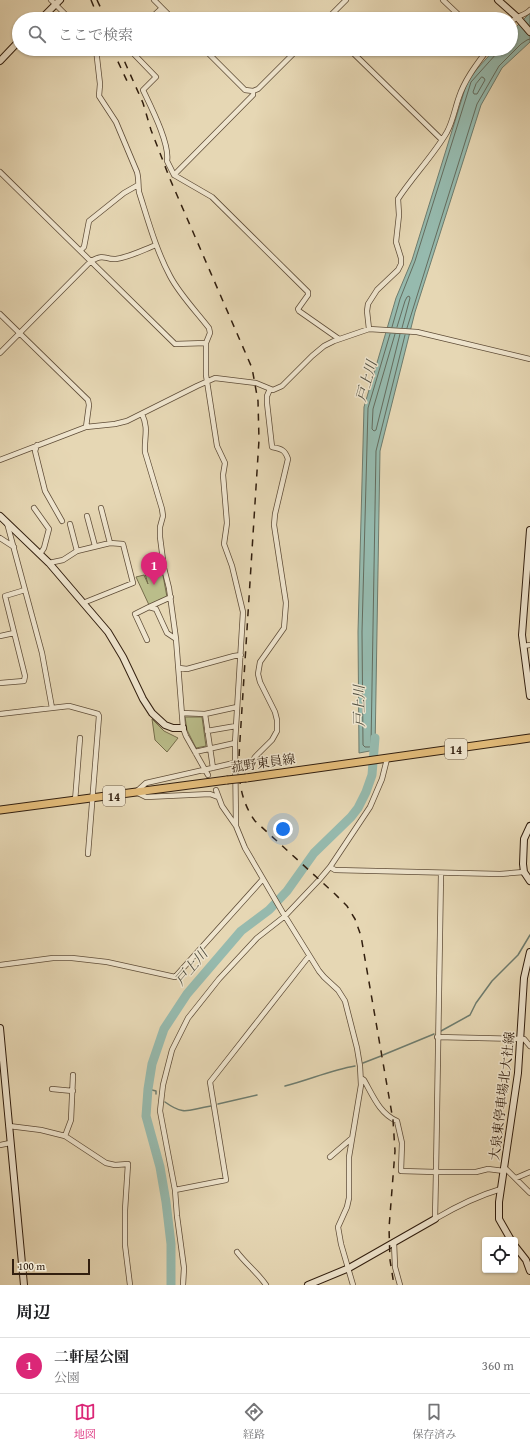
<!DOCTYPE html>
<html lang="ja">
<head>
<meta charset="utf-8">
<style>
  body { margin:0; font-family:"Gentium Book Plus","Noto Serif JP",serif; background:#f2f2f2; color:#202124 }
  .controls { position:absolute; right:12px; bottom:12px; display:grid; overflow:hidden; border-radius:4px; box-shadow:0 1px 3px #0004 }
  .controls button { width:36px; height:36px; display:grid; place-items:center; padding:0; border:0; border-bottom:1px solid #e0e0e0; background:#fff; color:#202124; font:20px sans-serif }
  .scale { position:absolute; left:12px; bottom:10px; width:78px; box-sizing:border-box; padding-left:4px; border:2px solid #321f0f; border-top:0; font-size:11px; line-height:14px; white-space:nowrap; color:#321f0f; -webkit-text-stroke:3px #efe5ce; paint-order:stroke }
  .you { position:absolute; left:283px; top:829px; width:14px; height:14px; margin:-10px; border:3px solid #fff; border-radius:50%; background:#1a73e8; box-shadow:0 0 0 6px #1a73e833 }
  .badge { display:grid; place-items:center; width:26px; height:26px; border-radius:50%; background:#db2777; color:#fff; font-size:13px; font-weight:700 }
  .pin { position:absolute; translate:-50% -33px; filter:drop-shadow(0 1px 2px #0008) }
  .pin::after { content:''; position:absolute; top:21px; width:14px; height:12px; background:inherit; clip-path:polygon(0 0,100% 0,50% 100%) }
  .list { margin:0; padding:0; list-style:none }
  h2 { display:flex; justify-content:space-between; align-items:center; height:52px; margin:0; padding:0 16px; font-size:17px }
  h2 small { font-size:13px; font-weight:400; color:#757577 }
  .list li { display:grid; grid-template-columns:26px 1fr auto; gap:12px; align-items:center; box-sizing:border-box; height:56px; padding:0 16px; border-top:1px solid #e0e0e0 }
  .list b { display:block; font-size:15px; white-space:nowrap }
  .list p { margin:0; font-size:13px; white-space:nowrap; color:#757577 }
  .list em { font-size:13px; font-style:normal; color:#757577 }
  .icon { flex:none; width:22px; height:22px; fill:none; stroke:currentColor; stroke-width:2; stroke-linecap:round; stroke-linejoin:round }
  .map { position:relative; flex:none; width:530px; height:1285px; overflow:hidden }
  .search { position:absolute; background:#fff; box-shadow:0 1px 3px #0004; left:12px; right:12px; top:12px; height:44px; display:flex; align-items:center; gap:10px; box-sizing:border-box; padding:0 14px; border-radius:22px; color:#757577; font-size:15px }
  .sheet { height:108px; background:#fff }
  nav { display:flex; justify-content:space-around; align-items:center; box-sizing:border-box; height:56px; border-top:1px solid #e0e0e0; background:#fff; font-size:11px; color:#757577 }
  nav a { display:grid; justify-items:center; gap:2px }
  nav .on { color:#db2777 }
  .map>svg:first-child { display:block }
  .green { fill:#babd8a; stroke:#766e4c }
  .water { fill:#96baae; stroke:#6e7c6e }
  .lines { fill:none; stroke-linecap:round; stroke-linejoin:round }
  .shore { stroke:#646c5e; stroke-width:1 }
  .stream { stroke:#6e7c6e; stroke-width:1.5 }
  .river { stroke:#96baae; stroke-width:9 }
  .street-casing { stroke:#5f4d38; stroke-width:6 }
  .secondary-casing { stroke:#321f0f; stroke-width:8 }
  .primary-casing { stroke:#321f0f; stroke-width:9 }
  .street { stroke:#efe5ce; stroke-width:4.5 }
  .secondary { stroke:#efe5ce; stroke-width:6 }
  .primary { stroke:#e3bc7a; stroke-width:7 }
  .rail { stroke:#321f0f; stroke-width:1.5; stroke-dasharray:7 7; stroke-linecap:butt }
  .primary-bridge-casing { stroke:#321f0f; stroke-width:9; stroke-linecap:butt }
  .primary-bridge { stroke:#e3bc7a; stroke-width:7 }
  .labels { text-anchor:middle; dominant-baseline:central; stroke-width:3; stroke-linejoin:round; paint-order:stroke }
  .shield { fill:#efe5ce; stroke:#6b5a48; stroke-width:1 }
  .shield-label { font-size:12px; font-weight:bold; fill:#321f0f }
  .street-label { font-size:13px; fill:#321f0f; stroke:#efe5ce }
  .water-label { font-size:14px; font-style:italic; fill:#504e3f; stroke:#efe5ce }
</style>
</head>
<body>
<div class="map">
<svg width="530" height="1285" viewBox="0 0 530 1285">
  <rect width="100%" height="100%" fill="#e6d7b4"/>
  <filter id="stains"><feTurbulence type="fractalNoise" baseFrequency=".005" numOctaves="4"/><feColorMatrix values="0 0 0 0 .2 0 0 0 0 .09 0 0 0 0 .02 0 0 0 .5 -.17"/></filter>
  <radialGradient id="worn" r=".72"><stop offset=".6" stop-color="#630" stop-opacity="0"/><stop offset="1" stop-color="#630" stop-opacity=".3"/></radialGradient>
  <path class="green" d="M161 565 167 597 149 605 136 577 144 575 148 584 144 570Z
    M185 717H202L206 746 196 748 187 730Z
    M152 719 164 731 178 738 167 752 155 740Z"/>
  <path class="water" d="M530 13V42L502 68 481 105 415 312 380 451 375 750 359 753 358 632 364 407 396 298 412 260 468 79 495 49H511V32Z"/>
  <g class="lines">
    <path class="shore" d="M482 77 484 78 485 80 477 94H474L473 92 476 84Z
      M392 327 400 299 415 261 471 82 497 53 498 49
      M397 327 405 301 407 297 409 296 410 298 402 328
      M407 328 477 104 499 66 521 44 527 40 530 39
      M390 334 368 408 362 632 363 745 365 747H370L371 745 376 451 405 335
      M395 334 373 409 372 429 374 431 376 430 400 334"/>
    <path class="stream" d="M441 1031 470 1015 476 1003 492 981 518 955 530 935
      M383 1055 434 1034
      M363 1063 381 1056
      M285 1086C309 1080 331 1070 355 1066
      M148 1089 156 1091V1094
      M165 1102C186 1117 188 1109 211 1106
      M218 1104 257 1095"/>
    <path class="river" d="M171 1285V1244L166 1202 160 1167 146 1116 148 1089 152 1064 164 1029 187 994 241 931 269 910 287 891 314 853 351 817 358 808 366 792 372 775 375 738"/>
    <defs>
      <path id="street" d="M51 0 70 19
        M154 0 173 19
        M443 0 463 19
        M150 19 162 8
        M327 19 346 0
        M511 23C515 16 524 16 530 10
        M96 49 100 84 99 96 116 122 137 172C139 179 138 185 139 192 148 220 156 250 170 276 180 295 196 311 209 328L210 333 206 343V375L217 446 225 463 223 475 227 523 224 544 232 566 243 612 235 743 236 826
        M129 49 156 77 143 90C151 107 170 144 167 161L174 175 212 197 308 292V295L298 309 299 311 339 339
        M349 49 441 139
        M253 91 258 89 298 49
        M0 172 175 344 206 343
        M174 175 253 95V91L245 90 204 49
        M81 250 84 247 89 221 124 193 138 185
        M0 314 88 400 89 405 86 427
        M369 329 367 311 368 304 377 290 398 270 401 264V258L396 242 399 215 398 199C413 176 433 156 447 132 453 121 455 108 459 97 465 79 477 64 488 49
        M0 353 91 261C106 253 104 260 116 259 130 257 143 250 156 245
        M142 414C149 429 144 437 145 452L162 509 163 516 160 527V537L164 568 169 588 176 639 183 728 186 736 208 775
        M37 445 35 451 45 491 62 521
        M0 460 86 427 115 424 127 421 197 386 215 378 256 383 273 390 282 386 312 356 324 346 334 341 369 329 417 332 530 359
        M34 508 49 529 44 548 40 554
        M101 508 110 543
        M87 516 95 546
        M7 523 42 653 52 708
        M70 524 77 551
        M0 538 14 547
        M49 563 63 560 77 551 110 543 123 544 133 583 83 603
        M149 607 171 597
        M0 636 14 633
        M147 640 135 614 149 607 156 609 167 633 176 639
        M523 646 530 645
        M179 668 187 669 234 656 241 655
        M0 683 24 681 25 676 5 596 25 590
        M182 713 205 714 237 707
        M0 714 69 706 98 714 99 716 88 854
        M205 714 213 768
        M207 731 236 726
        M195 752 235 743
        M243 769 249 767 255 757 272 740 277 731V720L275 712 260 682 258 674 260 662 284 628 286 603 274 525 275 514 288 459C285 450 282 449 272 447L267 403V396L270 389
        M216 790 222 806 236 826 245 848 283 913 319 971 324 977 338 990 345 1001 357 1048 360 1066 361 1085 349 1157V1198L347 1207 338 1227 341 1244 353 1285
        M218 797 210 794 146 797 136 792 146 783 234 763
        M75 801 80 738
        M330 867 335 870 500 874 524 872
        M0 965 53 958H72L107 962 175 977 263 879
        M437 1037 524 1039 530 1046
        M361 1078 364 1080C373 1096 380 1114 397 1121L402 1143 401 1171 436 1172 441 873
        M52 1089 73 1091
        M9 1126 41 1130 65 1136 106 1163 115 1165 128 1164 125 1210V1245L130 1285
        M65 1136 71 1120 73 1075
        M0 1145 10 1143
        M330 1157 352 1138
        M504 1167 530 1193
        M516 1178 530 1172
        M175 1190 226 1180 210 1082 309 956
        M435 1219 436 1172H476L488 1169 504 1171
        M435 1219C457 1206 477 1196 501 1189
        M394 1242 395 1267 400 1285
        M237 1252C246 1264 258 1273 266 1285
        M183 1285 184 1268 177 1216 175 1190 160 1111 163 1085 172 1050 188 1018 219 979 257 938 285 916 319 880 330 867 370 807 382 779 387 759"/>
      <path id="secondary" d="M498 0 517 17 530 32
        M41 19 60 0
        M0 61 19 41
        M0 516 49 563 108 632 123 657 143 699 152 713 165 725 173 728H183
        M530 530 522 635 530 696
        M530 826 524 839 523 864 524 872 530 881
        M0 1028 24 1285
        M511 1240 499 1219V1202L518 1073 524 978 530 952
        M515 1246 526 1260 530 1271
        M308 1285 349 1268 435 1219"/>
      <path id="primary" d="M246 778 530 738
        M0 810 227 780"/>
    </defs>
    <use href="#street" class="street-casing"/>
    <use href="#secondary" class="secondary-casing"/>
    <use href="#primary" class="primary-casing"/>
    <use href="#street" class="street"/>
    <use href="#secondary" class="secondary"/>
    <use href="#primary" class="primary"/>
    <path class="rail" d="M91 0 99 19
      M97 0 106 19
      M112 49 127 81
      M119 49 143 103 151 130 170 179 252 368 258 401 259 440 240 740C238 769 237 796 255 821L335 894 347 906 355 919 361 936 393 1120 395 1151 389 1228 390 1260 394 1285"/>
    <defs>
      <path id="primary-bridge" d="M227 780 246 778"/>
    </defs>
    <use href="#primary-bridge" class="primary-bridge-casing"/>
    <use href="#primary-bridge" class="primary-bridge"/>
  </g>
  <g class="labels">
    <g class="shield">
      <rect x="445" y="739" width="22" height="20" rx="3"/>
      <rect x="103" y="786" width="22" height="20" rx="3"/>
    </g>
    <g class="shield-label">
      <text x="456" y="749">14</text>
      <text x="114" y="796">14</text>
    </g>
    <g class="street-label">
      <text transform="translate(263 763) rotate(-8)">菰野東員線</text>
      <text transform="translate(502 1096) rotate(-83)">大泉東停車場北大社線</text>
    </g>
    <g class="water-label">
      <text transform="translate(366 381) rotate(-74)">戸上川</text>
      <text transform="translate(359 706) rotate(-91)">戸上川</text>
      <text transform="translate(191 967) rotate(-50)">戸上川</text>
    </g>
  </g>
  <rect width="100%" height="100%" filter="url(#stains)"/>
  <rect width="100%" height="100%" fill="url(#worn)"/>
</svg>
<div class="controls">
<button><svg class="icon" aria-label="locate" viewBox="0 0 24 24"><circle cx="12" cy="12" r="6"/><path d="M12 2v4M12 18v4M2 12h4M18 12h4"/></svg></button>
</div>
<div class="scale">100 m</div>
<div class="you"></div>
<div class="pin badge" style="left:154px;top:585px">1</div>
<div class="search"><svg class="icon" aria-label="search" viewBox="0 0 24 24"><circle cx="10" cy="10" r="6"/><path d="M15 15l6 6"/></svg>ここで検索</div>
</div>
<section class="sheet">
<h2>周辺<small></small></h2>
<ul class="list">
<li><span class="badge">1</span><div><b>二軒屋公園</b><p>公園</p></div><em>360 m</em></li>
</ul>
</section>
<nav>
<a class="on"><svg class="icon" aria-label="map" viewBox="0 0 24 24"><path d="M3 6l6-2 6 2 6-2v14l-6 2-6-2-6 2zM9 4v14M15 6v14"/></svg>地図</a>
<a><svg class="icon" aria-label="directions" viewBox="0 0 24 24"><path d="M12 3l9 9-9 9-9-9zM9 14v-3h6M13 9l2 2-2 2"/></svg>経路</a>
<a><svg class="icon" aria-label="saved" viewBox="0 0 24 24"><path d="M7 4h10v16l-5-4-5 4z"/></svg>保存済み</a>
</nav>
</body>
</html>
